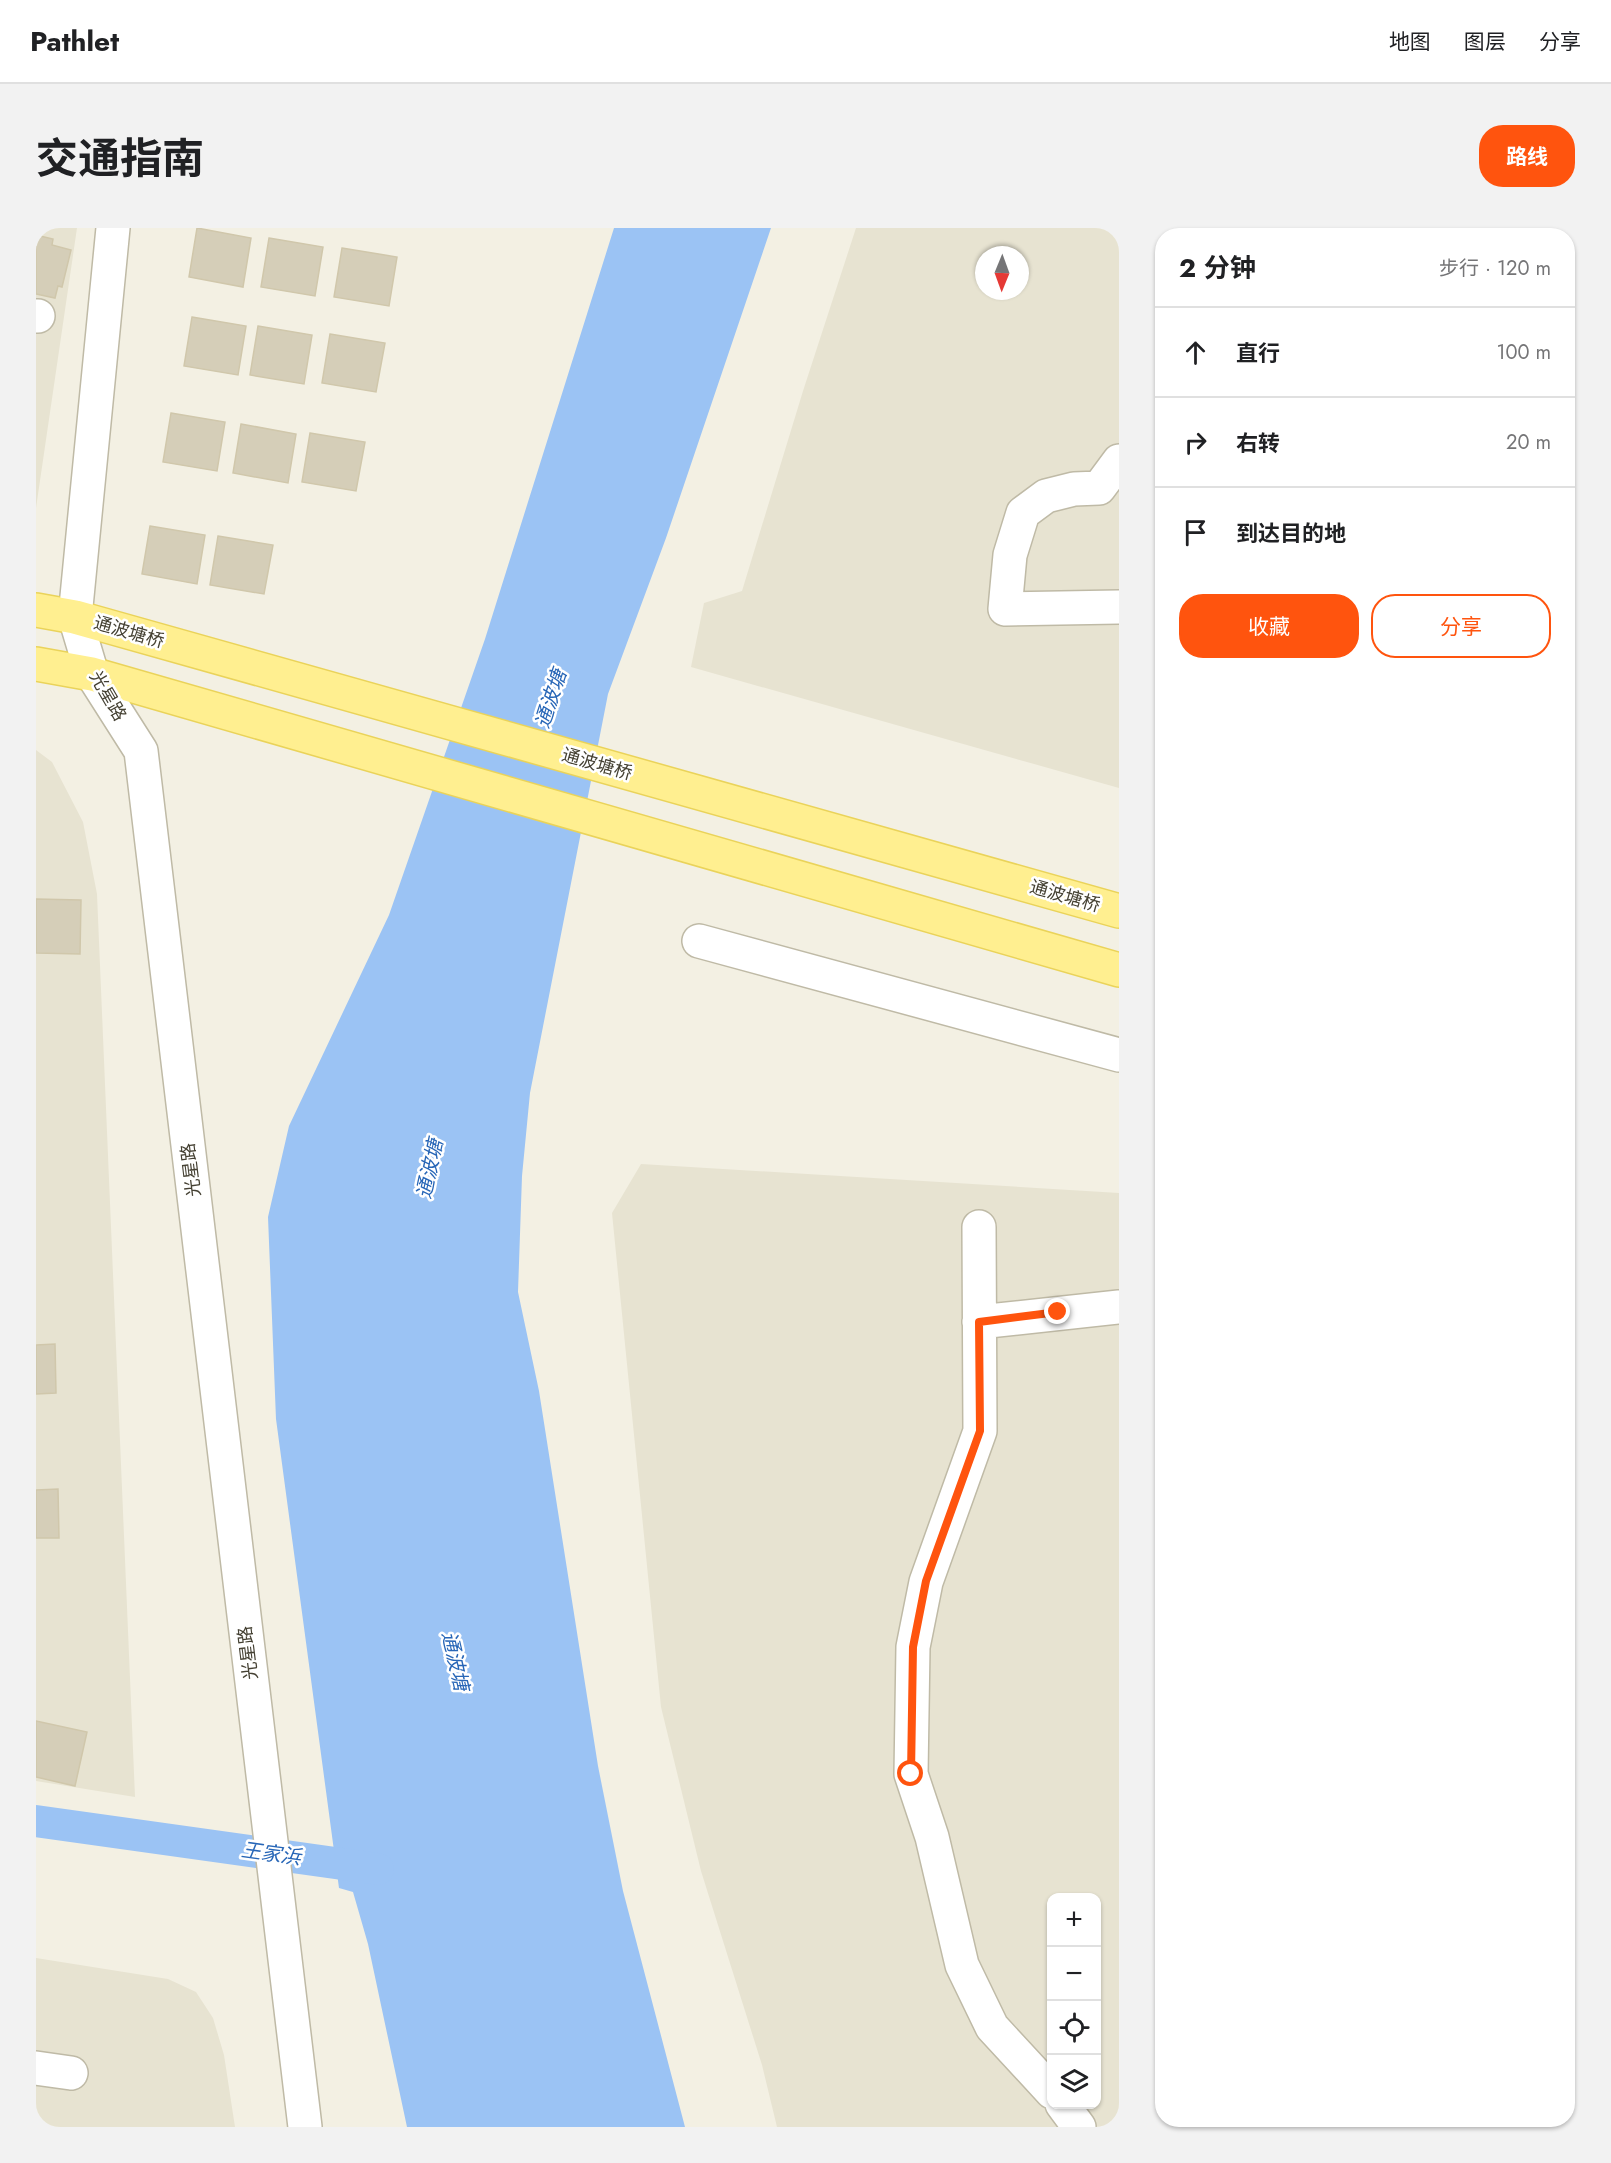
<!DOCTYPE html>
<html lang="zh">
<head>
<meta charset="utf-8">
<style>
  body { margin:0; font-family:Jost,"Noto Sans SC",sans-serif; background:#f2f2f2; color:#202124 }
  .controls { position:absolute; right:18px; bottom:18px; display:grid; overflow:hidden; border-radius:12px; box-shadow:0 2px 4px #0004 }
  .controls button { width:54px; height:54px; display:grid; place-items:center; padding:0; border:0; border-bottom:2px solid #e0e0e0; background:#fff; color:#202124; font:30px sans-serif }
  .compass { position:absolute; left:939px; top:18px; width:54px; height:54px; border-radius:50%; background:#fff; box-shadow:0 2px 4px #0004; rotate:181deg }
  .stop { position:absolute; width:18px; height:18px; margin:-14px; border:4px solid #ff540e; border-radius:50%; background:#fff }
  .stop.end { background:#ff540e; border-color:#fff; box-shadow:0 2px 6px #0008 }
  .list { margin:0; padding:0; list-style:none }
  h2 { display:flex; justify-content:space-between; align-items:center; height:78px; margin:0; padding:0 24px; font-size:26px }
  h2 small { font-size:20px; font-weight:400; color:#757577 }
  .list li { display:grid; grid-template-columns:39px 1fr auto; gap:18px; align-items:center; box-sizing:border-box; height:90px; padding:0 24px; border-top:2px solid #e0e0e0 }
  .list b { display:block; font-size:22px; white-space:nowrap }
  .list em { font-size:20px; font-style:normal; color:#757577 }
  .actions { display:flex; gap:12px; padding:18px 24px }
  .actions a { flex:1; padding:14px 0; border:2px solid #ff540e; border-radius:24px; text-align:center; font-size:21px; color:#ff540e }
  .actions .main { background:#ff540e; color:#fff }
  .icon { flex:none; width:33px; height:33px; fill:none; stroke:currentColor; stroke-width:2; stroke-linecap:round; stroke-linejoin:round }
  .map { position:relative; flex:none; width:1083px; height:1899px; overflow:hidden; border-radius:24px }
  header { display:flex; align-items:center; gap:36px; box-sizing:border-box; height:84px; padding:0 30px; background:#fff; border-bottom:2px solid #e0e0e0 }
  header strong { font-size:28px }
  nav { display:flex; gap:33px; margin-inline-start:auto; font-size:21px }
  .intro { display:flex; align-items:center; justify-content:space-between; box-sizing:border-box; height:144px; padding:0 36px }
  h1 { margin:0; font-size:42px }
  .button { padding:15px 27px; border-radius:24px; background:#ff540e; color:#fff; font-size:21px; font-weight:700 }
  main { display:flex; gap:36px; padding:0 36px }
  aside { flex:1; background:#fff; border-radius:24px; box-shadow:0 2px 4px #0004 }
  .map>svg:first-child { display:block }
  .residential { fill:#e7e3d1; fill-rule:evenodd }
  .water { fill:#9bc3f4 }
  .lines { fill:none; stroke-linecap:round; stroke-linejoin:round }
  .canal { stroke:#9bc3f4; stroke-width:32 }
  .building { fill:#d5ceb8; stroke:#d0c7ab; stroke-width:1.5 }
  .minor-casing { stroke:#bfbaa6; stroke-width:36 }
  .major-casing { stroke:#ead35a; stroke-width:36 }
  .minor { stroke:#fff; stroke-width:33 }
  .major { stroke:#ffef90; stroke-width:33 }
  .route { stroke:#ff540e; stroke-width:8 }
  .labels { text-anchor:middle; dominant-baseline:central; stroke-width:5; stroke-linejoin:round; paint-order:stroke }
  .street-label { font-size:18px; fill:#454133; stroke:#fff }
  .water-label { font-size:20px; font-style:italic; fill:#2766b7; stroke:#fff }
</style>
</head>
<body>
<header>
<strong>Pathlet</strong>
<nav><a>地图</a><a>图层</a><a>分享</a></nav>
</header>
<div class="intro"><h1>交通指南</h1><a class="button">路线</a></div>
<main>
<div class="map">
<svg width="1083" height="1899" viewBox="0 0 1083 1899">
  <rect width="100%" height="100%" fill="#f3f0e3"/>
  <path class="residential" d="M0 0H41L0 280Z
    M820 0H1083V560L655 439 668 375 706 363 767 163ZM948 27H984V63H948Z
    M0 522 16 534 47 594 61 666 99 1569 0 1553Z
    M605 936 1083 965V1899H741L726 1837 665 1643 625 1479 576 985ZM1016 1670H1060V1876H1016Z
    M0 1730 132 1751 160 1764 177 1790 188 1827 199 1899H0Z"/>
  <path class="water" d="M578 0H735L630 310 572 466 494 865 486 948 482 1064 503 1163 562 1538 587 1663 649 1899H371L332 1716 317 1664 303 1660 240 1191 232 989 253 898 353 687 449 411Z"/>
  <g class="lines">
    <path class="canal" d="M0 1593 342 1641"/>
  </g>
  <path class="building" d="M161 0 215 10 207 59 153 49Z
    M0 7 17 11 16 17 35 22 26 59 22 58 19 70 0 66Z
    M233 10 287 19 279 68 225 59Z
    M306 20 361 29 353 78 298 69Z
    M156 89 210 98 202 147 148 138Z
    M222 98 276 107 268 156 214 147Z
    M294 106 349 115 340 164 286 155Z
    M135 185 189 194 181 243 127 234Z
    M205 196 260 206 252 255 197 245Z
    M274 205 329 214 320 263 266 254Z
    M114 298 169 307 161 356 106 346Z
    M182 308 237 317 228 366 174 357Z
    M0 671 45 672 44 726 0 725Z
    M19 1116 20 1165 0 1166V1117Z
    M22 1261 23 1310H0V1262Z
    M0 1493 51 1504 39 1558 0 1549Z"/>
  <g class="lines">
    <defs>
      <path id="minor" d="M77 0 39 389 56 446 105 523 269 1899
        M0 88H2
        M1083 233 1063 260 1038 261 1010 268 987 285 974 327 969 381 1083 379
        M663 713 1083 827
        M943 999 944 1203 890 1354 877 1419 875 1546 896 1609 926 1737 956 1799 1016 1864
        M943 1094 1083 1079
        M0 1840 35 1845
        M1026 1876 1043 1899"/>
      <path id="major" d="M0 382 39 389 1083 683
        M0 436 56 446 1083 742"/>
    </defs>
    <use href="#minor" class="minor-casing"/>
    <use href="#major" class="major-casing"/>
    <use href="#minor" class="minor"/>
    <use href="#major" class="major"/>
  </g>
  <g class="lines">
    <path class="route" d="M875 1546 877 1419 890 1353 944 1203 943 1094 1022 1084"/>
  </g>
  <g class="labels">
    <g class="street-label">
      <text transform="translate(93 404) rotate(16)">通波塘桥</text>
      <text transform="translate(72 468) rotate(60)">光星路</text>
      <text transform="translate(561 536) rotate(16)">通波塘桥</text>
      <text transform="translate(1029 668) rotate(16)">通波塘桥</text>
      <text transform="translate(155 942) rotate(-97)">光星路</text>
      <text transform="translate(212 1425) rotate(-97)">光星路</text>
    </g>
    <g class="water-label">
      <text transform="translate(515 471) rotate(-72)">通波塘</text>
      <text transform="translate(394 941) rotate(-78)">通波塘</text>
      <text transform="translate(419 1433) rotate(77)">通波塘</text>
      <text transform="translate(235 1626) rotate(8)">王家浜</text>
    </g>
  </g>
</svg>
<div class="controls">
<button>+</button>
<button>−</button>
<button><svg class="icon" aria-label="locate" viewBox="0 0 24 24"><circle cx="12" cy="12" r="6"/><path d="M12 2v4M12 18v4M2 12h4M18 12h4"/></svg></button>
<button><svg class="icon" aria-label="layers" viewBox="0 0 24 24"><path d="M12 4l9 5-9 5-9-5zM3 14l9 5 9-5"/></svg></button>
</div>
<svg class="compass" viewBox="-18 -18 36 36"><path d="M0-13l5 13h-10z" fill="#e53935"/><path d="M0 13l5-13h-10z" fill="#757577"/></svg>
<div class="stop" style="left:875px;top:1546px"></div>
<div class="stop end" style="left:1022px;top:1084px"></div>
</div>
<aside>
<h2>2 分钟<small>步行 · 120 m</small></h2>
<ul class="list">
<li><svg class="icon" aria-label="ahead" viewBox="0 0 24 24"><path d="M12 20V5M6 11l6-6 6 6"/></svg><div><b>直行</b></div><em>100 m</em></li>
<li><svg class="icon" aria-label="right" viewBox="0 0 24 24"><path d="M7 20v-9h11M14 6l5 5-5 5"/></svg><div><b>右转</b></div><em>20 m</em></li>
<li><svg class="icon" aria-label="arrive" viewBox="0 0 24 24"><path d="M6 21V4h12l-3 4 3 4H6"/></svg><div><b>到达目的地</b></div></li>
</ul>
<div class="actions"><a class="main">收藏</a><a>分享</a></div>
</aside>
</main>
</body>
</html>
